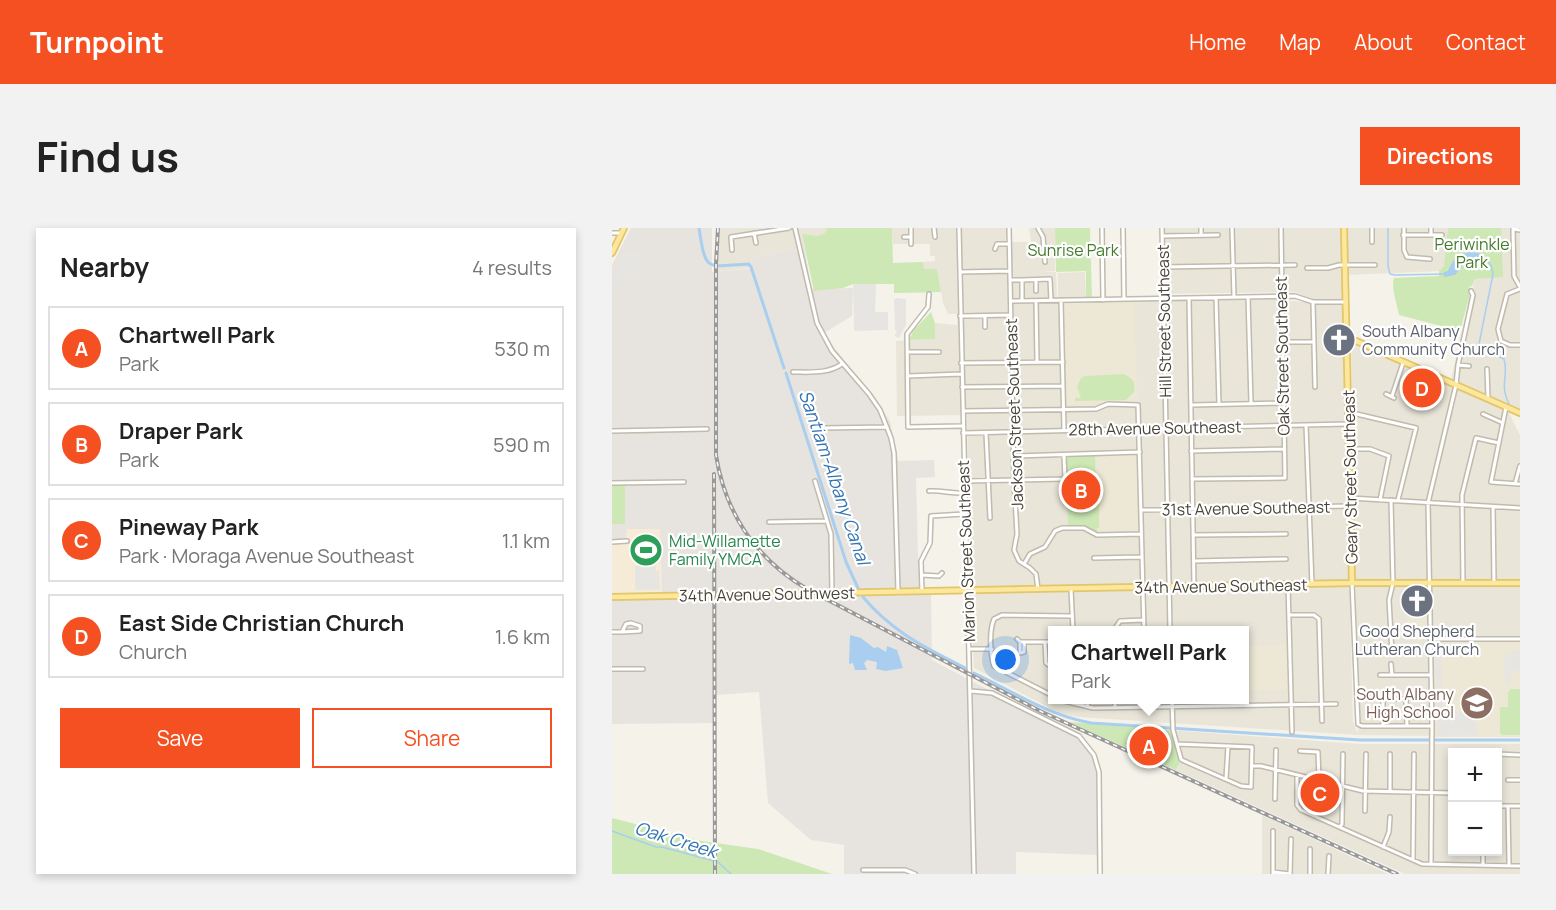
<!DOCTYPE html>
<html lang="en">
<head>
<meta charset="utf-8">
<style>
  body { margin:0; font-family:Manrope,sans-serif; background:#f2f2f2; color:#222 }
  .controls { position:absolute; right:18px; bottom:18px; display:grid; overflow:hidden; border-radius:0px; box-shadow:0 3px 9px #0003 }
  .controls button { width:54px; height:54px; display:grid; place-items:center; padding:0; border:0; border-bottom:2px solid #e0e0e0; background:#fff; color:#222; font:30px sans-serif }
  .you { position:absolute; left:394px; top:432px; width:21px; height:21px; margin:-15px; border:4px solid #fff; border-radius:50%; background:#1a73e8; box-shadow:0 0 0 9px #1a73e833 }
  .badge { display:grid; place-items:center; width:39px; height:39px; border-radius:50%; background:#f55021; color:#fff; font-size:20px; font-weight:700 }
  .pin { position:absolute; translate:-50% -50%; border:3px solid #fff; box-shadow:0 2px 6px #0006 }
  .popup { position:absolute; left:436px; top:398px; width:201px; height:78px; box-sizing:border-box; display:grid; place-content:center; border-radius:0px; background:#fff; filter:drop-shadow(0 2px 4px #0005); font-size:20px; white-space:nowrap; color:#767676 }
  .popup b { font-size:22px; color:#222 }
  .popup::after { content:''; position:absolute; left:50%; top:100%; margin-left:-12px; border:12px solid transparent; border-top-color:#fff }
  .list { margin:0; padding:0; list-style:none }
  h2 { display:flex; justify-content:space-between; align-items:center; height:78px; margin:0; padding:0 24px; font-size:26px }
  h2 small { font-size:20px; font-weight:400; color:#767676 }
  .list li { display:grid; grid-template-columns:39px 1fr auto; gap:18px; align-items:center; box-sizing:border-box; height:84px; margin:0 12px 12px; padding:0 12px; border:2px solid #e0e0e0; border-radius:0px }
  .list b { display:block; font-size:22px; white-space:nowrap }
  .list p { margin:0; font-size:20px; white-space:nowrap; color:#767676 }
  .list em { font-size:20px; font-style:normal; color:#767676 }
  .actions { display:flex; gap:12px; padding:18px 24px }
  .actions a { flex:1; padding:14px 0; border:2px solid #f55021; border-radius:0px; text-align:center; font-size:21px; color:#f55021 }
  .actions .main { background:#f55021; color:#fff }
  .map { position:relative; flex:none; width:908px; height:646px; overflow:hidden; border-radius:0px }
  header { display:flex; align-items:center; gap:36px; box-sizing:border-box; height:84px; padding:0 30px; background:#f55021; color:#fff }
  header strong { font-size:28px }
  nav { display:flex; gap:33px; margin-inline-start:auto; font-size:21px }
  .intro { display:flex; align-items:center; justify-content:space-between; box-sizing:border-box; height:144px; padding:0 36px }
  h1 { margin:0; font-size:42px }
  .button { padding:15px 27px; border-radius:0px; background:#f55021; color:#fff; font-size:21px; font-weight:700 }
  main { display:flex; gap:36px; padding:0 36px }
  aside { flex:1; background:#fff; border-radius:0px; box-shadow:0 3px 9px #0003 }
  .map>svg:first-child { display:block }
  .residential { fill:#e9e5d9; fill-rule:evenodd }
  .commercial { fill:#f5ebd7 }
  .industrial { fill:#e7e4df }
  .education { fill:#ede8d5 }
  .green { fill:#cde8b4 }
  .parking { fill:#e7e5e2 }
  .water { fill:#a9ceef }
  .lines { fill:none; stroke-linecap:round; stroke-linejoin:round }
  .stream { stroke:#a9ceef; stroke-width:1.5 }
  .canal { stroke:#a9ceef; stroke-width:3 }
  .minor-casing { stroke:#c0bbad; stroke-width:6 }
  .major-casing { stroke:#e2c66b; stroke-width:8 }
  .minor { stroke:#fff; stroke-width:3 }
  .major { stroke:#fce79c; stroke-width:4.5 }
  .rail-casing { stroke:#999; stroke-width:4 }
  .rail { stroke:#fff; stroke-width:1.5; stroke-dasharray:4.5; stroke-linecap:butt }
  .labels { text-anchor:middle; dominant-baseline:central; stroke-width:4.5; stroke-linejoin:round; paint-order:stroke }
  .park-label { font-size:16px; fill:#447a2c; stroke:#fff }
  .street-label { font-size:16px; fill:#494438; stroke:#fff }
  .worship-label { font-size:16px; fill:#5b616d; stroke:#fff; text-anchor:start }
  .leisure-label { font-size:16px; fill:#27864d; stroke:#fff; text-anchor:start }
  .education-label { font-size:16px; fill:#785e54; stroke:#fff; text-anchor:end }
  .water-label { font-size:18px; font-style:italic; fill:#3374b3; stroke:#fff }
</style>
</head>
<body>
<header>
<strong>Turnpoint</strong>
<nav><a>Home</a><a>Map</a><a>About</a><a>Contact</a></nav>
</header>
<div class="intro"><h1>Find us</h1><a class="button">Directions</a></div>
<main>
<aside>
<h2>Nearby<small>4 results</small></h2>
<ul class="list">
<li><span class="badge">A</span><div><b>Chartwell Park</b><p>Park</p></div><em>530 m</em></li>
<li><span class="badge">B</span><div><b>Draper Park</b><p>Park</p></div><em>590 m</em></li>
<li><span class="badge">C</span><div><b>Pineway Park</b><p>Park · Moraga Avenue Southeast</p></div><em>1.1 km</em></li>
<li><span class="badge">D</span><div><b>East Side Christian Church</b><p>Church</p></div><em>1.6 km</em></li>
</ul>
<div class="actions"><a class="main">Save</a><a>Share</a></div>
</aside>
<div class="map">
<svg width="908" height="646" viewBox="0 0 908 646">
  <rect width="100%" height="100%" fill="#f5f2ea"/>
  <path class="residential" d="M108 0H215L213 5 205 8 190 7 193 21 140 29 138 40 105 44Z
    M280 0H394L398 206 671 201 669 72 730 77 741 494 746 505 739 116 896 183 908 207V509L746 507 466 489 447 485 362 440 358 348 355 187 285 188 284 113 323 111V95L345 97V86H336L331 75 325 41H312L311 34 323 33V28H318V16H281ZM441 402H633V472H441Z
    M417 0H424L429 11 430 35 436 34 432 7 427 0H443V43L430 44H444L445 70 401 71 399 14H419Z
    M552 0H729L731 72 701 71 683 64 553 66Z
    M734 0H908V182L839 151 863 51 891 48 832 38 827 43 735 47Z
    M473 44 474 70H446V45Z
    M666 71 667 195 403 201 401 75Z
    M557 502 747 516H908V646H793L564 542 568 534ZM840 524H885V624H840Z
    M650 587 776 646H650Z"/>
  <path class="commercial" d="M14 301H48L50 365 0 366V311H14Z"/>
  <path class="industrial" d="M19 0H100V44L138 41 140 29 193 21 199 61 241 60 240 88 212 105 219 116 263 170 278 193 286 233 322 232 323 249 304 250 307 365 319 366 320 432 469 511 480 522 484 536 485 627 404 624V646H232V617L199 612 156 575 147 464 104 467V495L0 496V366L50 365 48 301H15L14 311H0V37Z"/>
  <path class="education" d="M522 71 525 176H496L486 180 451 182 449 72Z
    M528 224 530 306 485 307 483 226Z
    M793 358 815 359 816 409H795Z
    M822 412H908V509H821L820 414Z
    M676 417 677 462H633V418Z"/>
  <path class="green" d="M215 0H280L281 35 311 34 312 41H325L329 64 282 65V56H241L231 60 202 63 190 6 205 8 213 5Z
    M443 0H478L480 72H474V43L444 44Z
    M836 0H889L891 49 863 51 860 58 857 59 858 66 848 103 787 87C785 75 779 61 782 50L827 48V43L832 38Z
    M319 84 323 95V111L297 112 301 103Z
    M511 146C520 149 524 155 522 164L514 172 463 173V170H469L465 159 469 150 473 148Z
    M483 226 484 271H486L485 267H490V271H487V300H485V307L472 300H456L455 253 453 251 452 227Z
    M0 258H13V296H0Z
    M899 461H908V507H890L888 505V479H896V464Z
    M457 494 557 502 568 534 564 542Z
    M699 553 718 557V581L698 572Z
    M0 590 90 613 146 621 220 646H0Z"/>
  <path class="parking" d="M10 25H29V35L26 37 27 51H30V53H3V44H8V28Z
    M241 56H264L263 84H276V102L242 103Z
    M284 70 294 71V97L287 110 282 108 285 104 283 102 282 72Z
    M23 338H44V343H47L48 362H23Z
    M901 422H908V443H899V456L893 455 892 427H900Z
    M829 425 830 449 828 452H830V468L828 469 830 471V484L828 485 865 484V507L826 508 823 471H825V449H823V430L825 429H821V425Z"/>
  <path class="water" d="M858 24 867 25 874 31 873 32 865 30 861 34 852 36 843 47 832 49V44L836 43C840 32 846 26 858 24Z
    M238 407 249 410 262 420 266 419 274 424 275 418 285 422 291 440 274 443 264 441 265 434 255 432 252 435 255 442H243L241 435 237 436Z"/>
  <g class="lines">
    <path class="stream" d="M776 0V38L778 46 783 47 834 46
      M872 30 879 37 881 46 867 116 873 122 892 131C897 147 887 157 897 176
      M0 603 44 619H50L106 634 119 646"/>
    <path class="canal" d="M87 0C94 46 94 38 137 36L139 39 172 140
      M174 145 234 334 246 360
      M251 369C281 405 315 420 355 441
      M362 445C402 464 435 487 479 495L748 512H908"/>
    <defs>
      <path id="minor" d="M183 0 205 95 220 123 257 166 268 182 279 210 282 225 286 363
        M299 0V16
        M322 0 323 9
        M347 0 362 646
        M397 0 402 252 405 306 402 322 407 333 418 340 424 346 426 361
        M426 0 431 9 433 34
        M490 0 491 72
        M511 0 512 71
        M550 0 558 402
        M589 0V6
        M620 0 622 69
        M760 0V14
        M792 0V22L795 29 818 31
        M819 0V7
        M908 2 901 1 902 48 908 59
        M0 5H9
        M142 5 144 15
        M791 7H830
        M550 8 606 7
        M292 9H299
        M383 21 385 16H397
        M120 22 119 9 177 0
        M551 39 683 37
        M695 40H716L727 37H763
        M348 44 398 43
        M398 52H410
        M424 52V63
        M908 61 895 66 886 101 889 113 898 117H908
        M317 66 316 79 295 106 296 199 350 198
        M636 69 639 175
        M577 70 582 357
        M604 70 607 176
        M449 72 452 202
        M399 73 683 68 701 74H734
        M410 73V52L438 51 439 72
        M424 73 425 134
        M701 74 703 159
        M348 88 399 87
        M373 99V88
        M670 114H702
        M295 124H327
        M349 135 451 134
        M846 137 857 138
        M875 141 876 170
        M181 144C198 144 216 146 230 136
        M296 148 349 146
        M350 159 451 158
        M774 166 782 170
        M780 168 791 135
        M580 177 671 175
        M894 179 879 254 908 256
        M351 183 484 181 496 176 526 177 532 402
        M736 184 804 200 786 272
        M871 186 891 195
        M694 197 700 356
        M211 200 275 199
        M0 203 95 201
        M351 205 736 196
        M374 205 378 290
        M737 221H758L777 228 768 272
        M579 223 672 221
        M402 228 528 224
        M580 251 673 250 669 0
        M203 253 219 306 220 365
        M352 253 453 251 452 228
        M0 255 72 254
        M903 256 908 238
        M317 263C329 262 340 266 352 265
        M738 270 908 280
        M779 272 781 355 777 372 780 425
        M881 279 882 355
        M529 282 737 278
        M157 294 215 293
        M581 307 674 306
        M0 314 15 313
        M482 330 530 329
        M582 333 674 331
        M412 336 418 326 433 319 443 303 450 300H472L485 307 529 306
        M310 347 327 348 330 345
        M740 355 746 496 750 498H820
        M851 355 850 267 864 210 887 215
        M676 357 680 504
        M459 361 461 402
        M310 363 309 333 318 315 319 288 352 286
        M677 387H702L707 391 710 493
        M19 395 28 398V403L10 404 14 396Z
        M502 402 508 393 532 392
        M0 404H10
        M405 411 408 414V425L412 424V415
        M818 411H908
        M408 414H441
        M433 414 434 435 441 440
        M358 421H380
        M779 436 780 447
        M0 441H31
        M768 447H819
        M359 463 380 465 467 508 482 527 487 544 488 646
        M441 468 382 438C378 426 377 403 382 391L390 387 459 388
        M448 472 481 480 724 476
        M475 472 476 479
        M503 472V480
        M534 472V480
        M560 472 561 502 569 531 570 532 629 558 639 559 640 519 565 516
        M771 497V471H794L795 498
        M688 523 706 524 707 552
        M885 526 908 527
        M640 538H649L751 563 840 565
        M685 547V577L689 582 810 636 908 638
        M614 551 616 518
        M896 552H908
        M778 563V526
        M663 571 664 522
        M885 578H908
        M896 578 897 636
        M753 583 754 526
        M728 599 730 596 731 526
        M661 603V646
        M771 619 777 604 778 589
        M698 621V646
        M871 624V636
        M801 632 802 526
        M819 636 820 496 816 275 844 157 846 137 861 67 859 63
        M251 642H293L303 646
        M661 644 678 646
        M678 646 679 611
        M716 646 717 628"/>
      <path id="major" d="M732 0 740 355
        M0 25 12 0
        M735 112 744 113 908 185
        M0 369 740 355H908"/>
    </defs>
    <use href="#minor" class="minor-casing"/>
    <use href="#major" class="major-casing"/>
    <use href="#minor" class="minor"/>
    <use href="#major" class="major"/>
    <defs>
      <path id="rail" d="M106 0 104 36V227C113 285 144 331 195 361L428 483 785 646
        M102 246 103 646"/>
    </defs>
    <use href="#rail" class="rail-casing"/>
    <use href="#rail" class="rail"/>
  </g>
  <defs>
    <symbol id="church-disc" viewBox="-11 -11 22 22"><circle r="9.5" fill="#6b7280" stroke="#fff"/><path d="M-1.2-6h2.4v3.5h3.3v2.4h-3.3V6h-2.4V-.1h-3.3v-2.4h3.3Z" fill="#fff"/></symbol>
    <symbol id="stadium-disc" viewBox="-11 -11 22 22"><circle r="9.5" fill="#2e9e5b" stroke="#fff"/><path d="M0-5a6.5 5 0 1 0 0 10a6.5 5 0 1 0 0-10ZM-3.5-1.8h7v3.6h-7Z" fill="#fff"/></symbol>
    <symbol id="school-disc" viewBox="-11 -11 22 22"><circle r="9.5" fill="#8d6e63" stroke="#fff"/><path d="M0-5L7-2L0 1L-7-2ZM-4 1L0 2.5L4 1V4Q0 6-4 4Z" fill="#fff"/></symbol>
  </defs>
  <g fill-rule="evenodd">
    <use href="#church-disc" x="708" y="93" width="38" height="38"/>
    <use href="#stadium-disc" x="15" y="303" width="38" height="38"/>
    <use href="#church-disc" x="786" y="354" width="38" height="38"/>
    <use href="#school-disc" x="846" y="456" width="38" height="38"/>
  </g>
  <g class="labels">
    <g class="park-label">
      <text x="860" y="16">Periwinkle<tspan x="860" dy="18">Park</tspan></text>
      <text x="461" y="22">Sunrise Park</text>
    </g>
    <g class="street-label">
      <text transform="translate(552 93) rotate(-91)">Hill Street Southeast</text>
      <text transform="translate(670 128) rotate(-91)">Oak Street Southeast</text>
      <text transform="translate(402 186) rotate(-92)">Jackson Street Southeast</text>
      <text transform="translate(543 200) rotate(-1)">28th Avenue Southeast</text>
      <text transform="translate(738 249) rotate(-91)">Geary Street Southeast</text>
      <text transform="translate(634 280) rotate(-1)">31st Avenue Southeast</text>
      <text transform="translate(354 323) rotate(-92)">Marion Street Southeast</text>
      <text transform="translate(609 358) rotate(-1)">34th Avenue Southeast</text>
      <text transform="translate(155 366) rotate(-1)">34th Avenue Southwest</text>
    </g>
    <g class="worship-label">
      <text x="750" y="103">South Albany<tspan x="750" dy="18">Community Church</tspan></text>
      <text x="805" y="403" text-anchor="middle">Good Shepherd<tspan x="805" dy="18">Lutheran Church</tspan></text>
    </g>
    <g class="leisure-label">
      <text x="57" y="313">Mid-Willamette<tspan x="57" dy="18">Family YMCA</tspan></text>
    </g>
    <g class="education-label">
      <text x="842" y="466">South Albany<tspan x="842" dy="18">High School</tspan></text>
    </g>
    <g class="water-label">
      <text transform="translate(223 249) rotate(71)">Santiam-Albany Canal</text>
      <text transform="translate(64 611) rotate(17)">Oak Creek</text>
    </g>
  </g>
</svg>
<div class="controls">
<button>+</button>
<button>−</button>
</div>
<div class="you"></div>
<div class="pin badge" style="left:537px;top:518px">A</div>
<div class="popup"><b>Chartwell Park</b>Park</div>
<div class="pin badge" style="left:469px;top:262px">B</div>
<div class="pin badge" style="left:708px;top:565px">C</div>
<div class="pin badge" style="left:810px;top:160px">D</div>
</div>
</main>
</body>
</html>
